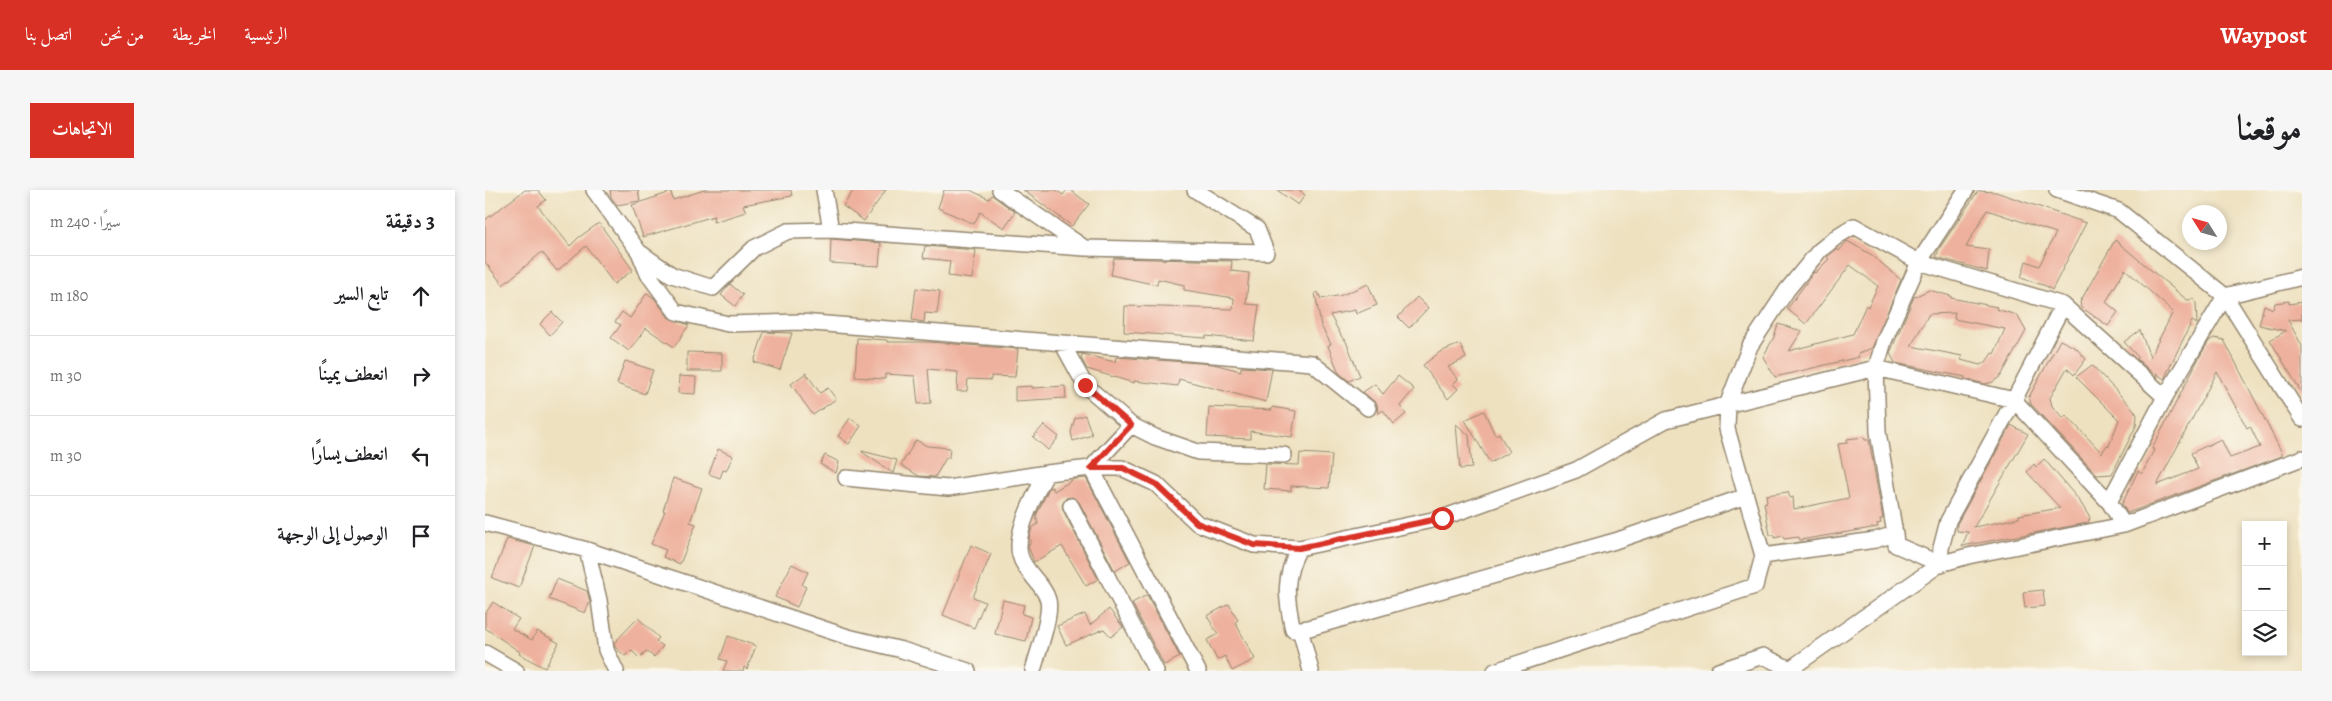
<!DOCTYPE html>
<html lang="ar">
<head>
<meta charset="utf-8">
<style>
  body { margin:0; font-family:Alegreya,Amiri,serif; background:#f6f6f6; color:#202124; direction:rtl }
  .controls { position:absolute; right:15px; bottom:15px; display:grid; overflow:hidden; border-radius:0px; box-shadow:0 2px 8px #0003 }
  .controls button { width:45px; height:45px; display:grid; place-items:center; padding:0; border:0; border-bottom:1px solid #e0e0e0; background:#fff; color:#202124; font:25px sans-serif }
  .compass { position:absolute; left:1697px; top:15px; width:45px; height:45px; border-radius:50%; background:#fff; box-shadow:0 2px 8px #0003; rotate:307deg }
  .stop { position:absolute; width:15px; height:15px; margin:-11px; border:4px solid #d93025; border-radius:50%; background:#fff }
  .stop.end { background:#d93025; border-color:#fff; box-shadow:0 1px 5px #0008 }
  .list { margin:0; padding:0; list-style:none }
  h2 { display:flex; justify-content:space-between; align-items:center; height:65px; margin:0; padding:0 20px; font-size:21px }
  h2 small { font-size:16px; font-weight:400; color:#757577 }
  .list li { display:grid; grid-template-columns:32px 1fr auto; gap:15px; align-items:center; box-sizing:border-box; height:80px; padding:0 20px; border-top:1px solid #e0e0e0 }
  .list b { display:block; font-size:19px; white-space:nowrap }
  .list em { font-size:16px; font-style:normal; color:#757577 }
  .icon { flex:none; width:28px; height:28px; fill:none; stroke:currentColor; stroke-width:2; stroke-linecap:round; stroke-linejoin:round }
  .map { position:relative; flex:none; width:1817px; height:481px; overflow:hidden; direction:ltr; border-radius:0px }
  header { display:flex; align-items:center; gap:30px; box-sizing:border-box; height:70px; padding:0 25px; background:#d93025; color:#fff }
  header strong { font-size:24px }
  nav { display:flex; gap:28px; margin-inline-start:auto; font-size:18px }
  .intro { display:flex; align-items:center; justify-content:space-between; box-sizing:border-box; height:120px; padding:0 30px }
  h1 { margin:0; font-size:35px }
  .button { padding:12px 22px; border-radius:0px; background:#d93025; color:#fff; font-size:18px; font-weight:700 }
  main { display:flex; gap:30px; padding:0 30px }
  aside { flex:1; background:#fff; border-radius:0px; box-shadow:0 2px 8px #0003 }
  .map>svg:first-child { display:block }
  .building { fill:#eeb19d; fill-rule:evenodd }
  .lines { fill:none; stroke-linecap:round; stroke-linejoin:round }
  .street-casing { stroke:#94866f; stroke-width:18 }
  .street { stroke:#fff; stroke-width:15 }
  .route { stroke:#d93025; stroke-width:6 }
</style>
</head>
<body>
<header>
<strong>Waypost</strong>
<nav><a>الرئيسية</a><a>الخريطة</a><a>من نحن</a><a>اتصل بنا</a></nav>
</header>
<div class="intro"><h1>موقعنا</h1><a class="button">الاتجاهات</a></div>
<main>
<div class="map">
<svg width="1817" height="481" viewBox="0 0 1817 481">
  <rect width="100%" height="100%" fill="#fbf7ec"/>
  <filter id="ink" filterUnits="userSpaceOnUse"><feTurbulence type="fractalNoise" baseFrequency=".02" numOctaves="2"/><feDisplacementMap in="SourceGraphic" scale="10" xChannelSelector="R" yChannelSelector="G"/><feConvolveMatrix kernelMatrix="1 2 1 2 8 2 1 2 1" color-interpolation-filters="sRGB"/></filter>
  <filter id="wash" filterUnits="userSpaceOnUse"><feTurbulence type="fractalNoise" baseFrequency=".0096" numOctaves="4" result="noise"/><feDisplacementMap in="SourceGraphic" scale="20" xChannelSelector="R" yChannelSelector="G"/><feGaussianBlur stdDeviation="1.12" result="paint"/><feColorMatrix in="noise" values="0 0 0 0 0 0 0 0 0 0 0 0 0 0 0 0 0 1.4 0 .05"/><feComposite in="paint" operator="in"/></filter>
  <g filter="url(#wash)">
    <rect width="100%" height="100%" fill="#eee1c0"/>
    <g id="blocks">
      <path class="building" d="M40 0H53L61 10 53 16 85 56 93 48 114 33 148 80 129 94 101 56 72 81 57 62 18 95 0 72V30Z
        M125 0H153L155 11 132 15 126 7Z
        M219 0H306L307 6 258 15 261 22 228 32 229 26 158 47 147 15 186 2 188 10Z
        M369 0H401L379 31 358 16Z
        M459 0H485L504 9 507 5 530 22 519 38 495 22 489 34 453 18Z
        M538 0H571L578 5 582 0H585L604 14 587 36Z
        M792 0H813L820 5 813 15Z
        M1493 1 1511 2 1601 33 1567 100 1561 96 1536 88 1541 71 1554 76 1571 43 1502 20 1481 57 1504 60 1502 81 1451 67 1454 59Z
        M346 49 396 53 394 76 345 73Z
        M1630 50 1702 110 1709 109 1711 113 1712 134 1707 131 1679 189 1671 183 1673 188 1652 169 1653 167 1639 152 1655 140 1665 167 1688 122 1640 79 1621 112 1633 122 1623 136 1596 117 1595 112Z
        M1362 51 1387 65 1416 90 1387 158 1373 164 1374 167 1290 187 1278 167 1289 147 1293 134 1317 141 1304 161 1368 144 1381 115 1383 117 1393 96 1365 75 1321 134 1302 119 1329 82 1330 83 1344 69 1342 67 1352 59 1354 61Z
        M440 56 491 60 487 89 463 86 465 71 438 68Z
        M629 68 747 71 746 81 764 83 761 114 774 115 769 151 721 146V148L639 142 640 116 748 119 749 108 699 100V95L673 89 672 95 626 85Z
        M245 94 258 105 250 116 236 105Z
        M883 94 892 115 871 124 870 120 845 125 858 149H860L875 186 864 191 854 183 843 156 846 154 836 136 830 103 833 102 836 109 857 105Z
        M431 98 455 101 452 124 440 123 439 132 427 130Z
        M1444 100 1466 106V108L1512 117 1511 119 1532 125 1541 141 1516 186 1508 192 1500 194 1480 189V187L1410 173 1405 163 1429 107ZM1470 123 1469 129 1520 139 1509 164 1507 163 1501 172 1495 175 1476 170 1477 166 1426 156 1444 124Z
        M162 103 169 108 184 128 204 135 189 157 161 138 144 161 126 148 136 135 130 132 137 122 145 128Z
        M932 107 943 118 924 138 913 127Z
        M1804 111V114L1817 112V129L1803 130 1817 156V203L1785 150 1801 141 1774 135 1779 115 1788 119 1790 113Z
        M67 122 77 132 65 145 55 134Z
        M279 142 307 143 295 180 269 172Z
        M372 148 402 150V152H444L533 159 530 187 506 186V190L483 189 482 201H472L473 182 443 179 446 213 433 214 430 186 400 184V189L370 187Z
        M1729 148 1739 150 1797 263V266L1642 323 1637 314 1653 281 1657 284 1669 260 1667 259 1715 166 1724 151ZM1732 182 1762 238 1765 236 1775 257 1745 268 1736 249 1706 263 1713 279 1672 295Z
        M1575 150 1591 158 1601 169 1589 185 1582 178 1565 208 1567 216 1578 228 1581 225 1617 263 1622 255 1624 256 1634 230 1591 187 1607 175 1649 220 1652 225 1651 236 1627 284 1612 285 1546 214 1544 207Z
        M975 154 981 168 963 177 973 189 968 194 973 199 963 209 938 175 955 162Z
        M202 162 237 163V181H202Z
        M597 164 630 172 631 167 728 174 756 181V177L787 179 781 212 694 189 693 196 649 191V193L602 179 596 168Z
        M140 171 168 180 160 204 132 194Z
        M321 183 335 203 343 198 351 209 328 225 306 194Z
        M194 186 211 187 210 204 193 203Z
        M913 186 929 199 915 216 921 224 909 234 898 220 893 224 892 214 878 202 890 194 898 204Z
        M547 196V198L580 196 581 208 530 211V197Z
        M724 217 787 220V217L811 221 807 247 765 241V249L722 247Z
        M999 221 1010 245 1014 243 1024 262 1005 273 980 230Z
        M600 225 607 245 588 251 586 242 590 228Z
        M365 228 376 236 364 254 353 246Z
        M971 234 984 245 987 278 975 279Z
        M559 235 574 247 563 260 548 247Z
        M1526 235 1543 244 1489 337 1534 328V325L1575 318 1542 282 1549 274 1551 277 1559 269 1594 310 1605 328 1603 333 1477 356 1483 342 1472 341V334Z
        M1379 247 1380 250H1384L1398 329H1395L1396 333 1392 334 1393 337 1315 350 1314 347 1299 349 1298 346 1289 348V345H1285L1279 313 1282 312 1281 305 1303 302 1305 308 1308 307 1309 319 1364 308 1353 254 1362 253V249Z
        M431 250 442 256 465 258 464 268H461L450 287 434 286 416 275Z
        M233 259 248 266 241 281 238 280 235 288 224 284Z
        M377 261 412 270 408 283 377 262Z
        M815 263 847 265 844 298 806 296V301L779 299 781 274 814 275Z
        M340 265 354 272 351 283 335 274Z
        M188 288 217 298 205 332 211 334 195 374 178 367 181 360 166 354 180 321H178Z
        M601 288 645 372 630 381 594 312 587 307 581 308 577 315 578 320 613 389 601 396 577 356 549 372 543 356 546 351 544 348 547 338 553 334 551 326 564 298 567 297 569 301 589 289Z
        M22 349 50 356 34 398 7 388Z
        M486 355 506 364 488 407 500 412 489 438 458 425Z
        M307 374 323 382 317 395 321 397 312 417 290 407Z
        M72 389 102 401 105 412 100 423 64 409Z
        M1558 400 1560 416 1540 418 1538 402Z
        M662 405 695 467 679 475 647 413Z
        M518 410 539 415 537 424 546 427 541 451 510 444Z
        M8 412 34 429 27 439 47 450 52 441 74 453 60 478 34 464 35 462 0 438V424Z
        M744 414 753 430 750 432 770 469 747 481 740 466 732 470 722 450 733 444 722 426Z
        M624 419 638 437 626 447 619 439 581 455 572 436 600 424 605 435Z
        M153 428 174 448 171 451 178 456 169 467 161 461 154 468 146 460 140 466 130 457 129 453Z
        M243 446 271 456 262 479 259 477 258 481H238L242 471 235 469Z"/>
    </g>
  </g>
  <g filter="url(#ink)">
    <use href="#blocks" fill-opacity="0" stroke="#94866f" stroke-width="1"/>
    <g class="lines">
      <defs>
        <path id="street" d="M109 0 154 62 163 84 191 122 243 134 316 132 827 173 883 218
          M339 0 346 40
          M515 0 598 57
          M1572 0 1634 21 1740 106 1680 207
          M154 62 187 85 228 98 269 58 303 41 346 40 600 58 781 62 772 39 710 0
          M1817 87 1740 106 1817 229
          M1578 115 1529 210 1624 312 1639 335
          M577 153 600 195 646 235 606 278
          M646 235 670 247 713 262 799 265
          M606 278 713 481
          M361 288 463 298 562 283
          M1261 306 1130 351 824 438 808 440C801 408 798 388 814 358L957 328 1091 280 1181 230 1391 178 1529 210 1463 331 1456 358 1455 374 1411 355 1410 344 1390 350 1278 366
          M586 316 671 481
          M0 333 102 360 363 447 417 460 483 481
          M1410 344 1393 242 1391 178 1399 151 1434 72 1578 115 1680 207 1624 312
          M102 360 114 410 121 460 131 481
          M815 439 826 481
          M0 463 31 481
          M548 481C552 464 567 426 563 410 559 394 539 382 535 365 529 343 551 302 562 283L606 278H637L671 294 712 333 769 355 814 358
          M1010 481 1270 396 1278 366 1242 239 1243 213 1265 156 1302 100 1334 61 1354 45 1369 36 1434 72 1481 0
          M1233 481 1278 466 1305 479 1455 374 1483 366 1639 335 1817 268"/>
      </defs>
      <use href="#street" class="street-casing"/>
      <use href="#street" class="street"/>
    </g>
  </g>
  <g class="lines" filter="url(#ink)">
    <path class="route" d="M600 195 646 235 606 278H638L671 294 712 333 769 355 814 358 957 328"/>
  </g>
</svg>
<div class="controls">
<button>+</button>
<button>−</button>
<button><svg class="icon" aria-label="layers" viewBox="0 0 24 24"><path d="M12 4l9 5-9 5-9-5zM3 14l9 5 9-5"/></svg></button>
</div>
<svg class="compass" viewBox="-18 -18 36 36"><path d="M0-13l5 13h-10z" fill="#e53935"/><path d="M0 13l5-13h-10z" fill="#757577"/></svg>
<div class="stop" style="left:957px;top:328px"></div>
<div class="stop end" style="left:600px;top:195px"></div>
</div>
<aside>
<h2>3 دقيقة<small>سيرًا · 240 m</small></h2>
<ul class="list">
<li><svg class="icon" aria-label="ahead" viewBox="0 0 24 24"><path d="M12 20V5M6 11l6-6 6 6"/></svg><div><b>تابع السير</b></div><em>180 m</em></li>
<li><svg class="icon" aria-label="right" viewBox="0 0 24 24"><path d="M7 20v-9h11M14 6l5 5-5 5"/></svg><div><b>انعطف يمينًا</b></div><em>30 m</em></li>
<li><svg class="icon" aria-label="left" viewBox="0 0 24 24"><path d="M17 20v-9H6M10 6l-5 5 5 5"/></svg><div><b>انعطف يسارًا</b></div><em>30 m</em></li>
<li><svg class="icon" aria-label="arrive" viewBox="0 0 24 24"><path d="M6 21V4h12l-3 4 3 4H6"/></svg><div><b>الوصول إلى الوجهة</b></div></li>
</ul>
</aside>
</main>
</body>
</html>
